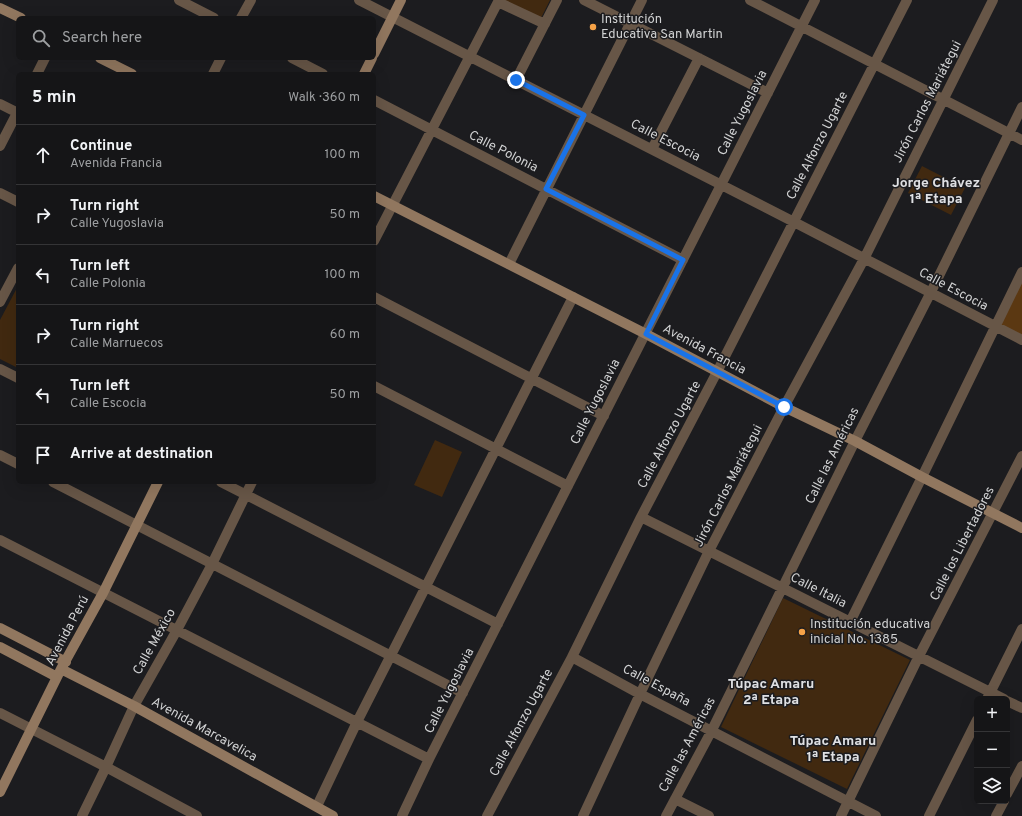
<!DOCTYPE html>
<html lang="en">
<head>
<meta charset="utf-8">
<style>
  body { margin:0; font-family:Overpass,sans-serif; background:#222224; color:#f1f3f6 }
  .controls { position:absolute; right:12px; bottom:12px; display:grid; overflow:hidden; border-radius:6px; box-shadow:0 4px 16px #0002 }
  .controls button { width:36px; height:36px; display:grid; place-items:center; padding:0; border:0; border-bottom:1px solid #343436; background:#151517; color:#f1f3f6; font:20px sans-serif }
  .stop { position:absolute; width:12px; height:12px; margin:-9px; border:3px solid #1a73e8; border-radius:50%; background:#fff }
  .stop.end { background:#1a73e8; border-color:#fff; box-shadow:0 1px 4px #0008 }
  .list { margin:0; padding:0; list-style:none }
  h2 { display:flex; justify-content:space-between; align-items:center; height:52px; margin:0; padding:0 16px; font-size:17px }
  h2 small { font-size:13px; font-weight:400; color:#9d9fa1 }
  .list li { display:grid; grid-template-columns:26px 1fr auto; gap:12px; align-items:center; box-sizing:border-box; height:60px; padding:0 16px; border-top:1px solid #343436 }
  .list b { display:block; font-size:15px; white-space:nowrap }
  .list p { margin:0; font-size:13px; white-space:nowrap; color:#9d9fa1 }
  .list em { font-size:13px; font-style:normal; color:#9d9fa1 }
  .icon { flex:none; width:22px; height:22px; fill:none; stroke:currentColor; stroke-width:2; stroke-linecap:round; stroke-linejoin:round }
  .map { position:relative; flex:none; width:1022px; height:816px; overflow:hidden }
  .search { position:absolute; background:#151517; box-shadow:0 4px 16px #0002; left:16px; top:16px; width:360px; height:44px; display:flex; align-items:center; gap:10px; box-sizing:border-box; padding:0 14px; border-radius:6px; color:#9d9fa1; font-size:15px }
  .panel { position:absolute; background:#151517; box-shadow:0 4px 16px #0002; left:16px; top:72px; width:360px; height:412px; border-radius:6px }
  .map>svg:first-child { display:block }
  .green { fill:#412910 }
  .forest { fill:#5b3812 }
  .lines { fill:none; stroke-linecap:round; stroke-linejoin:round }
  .street { stroke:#675647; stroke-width:10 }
  .secondary { stroke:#91775f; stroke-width:10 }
  .route { stroke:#1a73e8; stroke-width:5 }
  .poi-dot { fill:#f6a247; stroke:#1c1c1f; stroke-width:1.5 }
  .labels { text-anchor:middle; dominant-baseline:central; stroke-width:3; stroke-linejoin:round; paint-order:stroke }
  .poi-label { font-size:13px; fill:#d1d2d3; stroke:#1c1c1f; text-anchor:start }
  .street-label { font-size:13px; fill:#d1d2d3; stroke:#1c1c1f }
  .neighbourhood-label { font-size:14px; font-weight:bold; fill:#dfe0e3; stroke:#1c1c1f }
</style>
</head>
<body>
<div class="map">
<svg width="1022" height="816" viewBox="0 0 1022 816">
  <rect width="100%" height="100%" fill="#1c1c1f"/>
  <path class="green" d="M503 0H550L540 20Z
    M922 166 965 188 951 215 908 193Z
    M18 286V368L0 359V320Z
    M435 440 462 452 442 497 414 485Z
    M783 598 910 660 847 789 721 727Z"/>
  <path class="forest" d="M1022 272V340L995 327Z"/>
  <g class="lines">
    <path class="street" d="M179 0 214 18
      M359 0 794 222 1022 340
      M584 0 768 93
      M750 0 1022 140
      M498 2 545 24
      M241 18 251 0
      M292 58 323 74
      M37 74 45 58
      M213 74 221 58
      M516 80 557 0
      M374 100 683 260
      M0 104 18 113
      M0 146 18 111
      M652 149 699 58
      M0 193 18 202
      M374 241 499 0
      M509 264 642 0
      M374 297 604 416
      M0 302 18 268
      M0 369 18 378
      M374 386 568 486
      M0 455 18 464
      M53 482 463 693
      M221 482 498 624
      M641 517 1004 699
      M0 540 429 759
      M850 622 922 477 1022 272
      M572 657 640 694 876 816
      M987 699 1022 629
      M1007 701 1022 708
      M0 713 106 767 197 816
      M1007 794 1022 766
      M675 799 709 816
      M317 806 357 722 573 297
      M82 816 106 767 134 706 177 630 212 564 252 482
      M402 816 429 759 815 0
      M487 816 572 657 641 517 717 372 907 0
      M583 816 640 694 709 551 784 407 864 259 993 0
      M666 816 712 730 855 441 931 292 1022 107
      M841 816 919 656 1022 456
      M929 816 977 720
      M996 816 1004 801"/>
    <path class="secondary" d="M0 8 21 18
      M374 54 401 0
      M100 58 132 74
      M364 74 372 58
      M374 196 646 334 784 407 855 441 922 477 1022 528
      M0 628 66 662
      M0 647 57 677
      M61 669 134 706 333 816
      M0 792 61 669 103 593 158 482"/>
  </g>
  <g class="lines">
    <path class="route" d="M516 80 584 115 546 189 683 260 646 334 784 407"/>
  </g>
  <g class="poi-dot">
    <circle cx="593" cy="27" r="4"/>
    <circle cx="802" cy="632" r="4"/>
  </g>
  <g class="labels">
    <g class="poi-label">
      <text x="601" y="20">Institución<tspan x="601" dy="15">Educativa San Martin</tspan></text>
      <text x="810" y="625">Institución educativa<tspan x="810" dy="15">inicial No. 1385</tspan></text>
    </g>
    <g class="street-label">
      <text transform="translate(928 102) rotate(-63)">Jirón Carlos Mariátegui</text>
      <text transform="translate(743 113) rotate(-63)">Calle Yugoslavia</text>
      <text transform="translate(665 141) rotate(27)">Calle Escocia</text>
      <text transform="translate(818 146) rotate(-63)">Calle Alfonzo Ugarte</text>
      <text transform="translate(503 152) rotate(27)">Calle Polonia</text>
      <text transform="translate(953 290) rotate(28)">Calle Escocia</text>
      <text transform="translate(704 350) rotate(28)">Avenida Francia</text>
      <text transform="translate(596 402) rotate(-63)">Calle Yugoslavia</text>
      <text transform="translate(670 435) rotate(-62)">Calle Alfonzo Ugarte</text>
      <text transform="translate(833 456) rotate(-64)">Calle las Américas</text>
      <text transform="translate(729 486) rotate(-63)">Jirón Carlos Mariátegui</text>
      <text transform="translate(963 544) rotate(-63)">Calle los Libertadores</text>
      <text transform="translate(818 591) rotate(27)">Calle Italia</text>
      <text transform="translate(68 631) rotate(-62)">Avenida Perú</text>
      <text transform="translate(155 642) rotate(-61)">Calle México</text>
      <text transform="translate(656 686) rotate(28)">Calle España</text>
      <text transform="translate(450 691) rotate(-63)">Calle Yugoslavia</text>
      <text transform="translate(522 723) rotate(-62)">Calle Alfonzo Ugarte</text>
      <text transform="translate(204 730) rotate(29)">Avenida Marcavelica</text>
      <text transform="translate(688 745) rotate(-62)">Calle las Américas</text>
    </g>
    <g class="neighbourhood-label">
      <text x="936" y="183">Jorge Chávez<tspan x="936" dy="16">1ª Etapa</tspan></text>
      <text x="771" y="684">Túpac Amaru<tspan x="771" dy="16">2ª Etapa</tspan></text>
      <text x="833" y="741">Túpac Amaru<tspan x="833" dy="16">1ª Etapa</tspan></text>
    </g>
  </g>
</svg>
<div class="controls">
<button>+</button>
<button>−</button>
<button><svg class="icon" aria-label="layers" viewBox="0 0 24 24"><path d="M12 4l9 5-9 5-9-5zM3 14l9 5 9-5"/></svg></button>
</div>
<div class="stop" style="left:784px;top:407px"></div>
<div class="stop end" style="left:516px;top:80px"></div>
<div class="search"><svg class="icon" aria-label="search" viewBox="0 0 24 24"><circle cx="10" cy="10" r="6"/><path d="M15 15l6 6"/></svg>Search here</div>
<section class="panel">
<h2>5 min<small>Walk · 360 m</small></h2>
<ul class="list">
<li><svg class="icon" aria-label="ahead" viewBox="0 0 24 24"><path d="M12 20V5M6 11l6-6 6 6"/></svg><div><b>Continue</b><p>Avenida Francia</p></div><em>100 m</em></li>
<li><svg class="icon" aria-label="right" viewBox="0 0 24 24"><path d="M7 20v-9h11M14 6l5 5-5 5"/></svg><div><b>Turn right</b><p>Calle Yugoslavia</p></div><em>50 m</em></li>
<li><svg class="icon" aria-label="left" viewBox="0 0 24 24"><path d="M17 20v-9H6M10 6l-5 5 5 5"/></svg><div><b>Turn left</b><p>Calle Polonia</p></div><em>100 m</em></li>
<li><svg class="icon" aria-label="right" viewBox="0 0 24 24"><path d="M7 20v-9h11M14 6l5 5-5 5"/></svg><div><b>Turn right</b><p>Calle Marruecos</p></div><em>60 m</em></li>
<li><svg class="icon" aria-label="left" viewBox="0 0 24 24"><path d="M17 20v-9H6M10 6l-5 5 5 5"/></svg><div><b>Turn left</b><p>Calle Escocia</p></div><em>50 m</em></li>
<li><svg class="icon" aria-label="arrive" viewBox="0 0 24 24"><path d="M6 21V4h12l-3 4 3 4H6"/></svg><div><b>Arrive at destination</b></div></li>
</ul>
</section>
</div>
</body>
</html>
